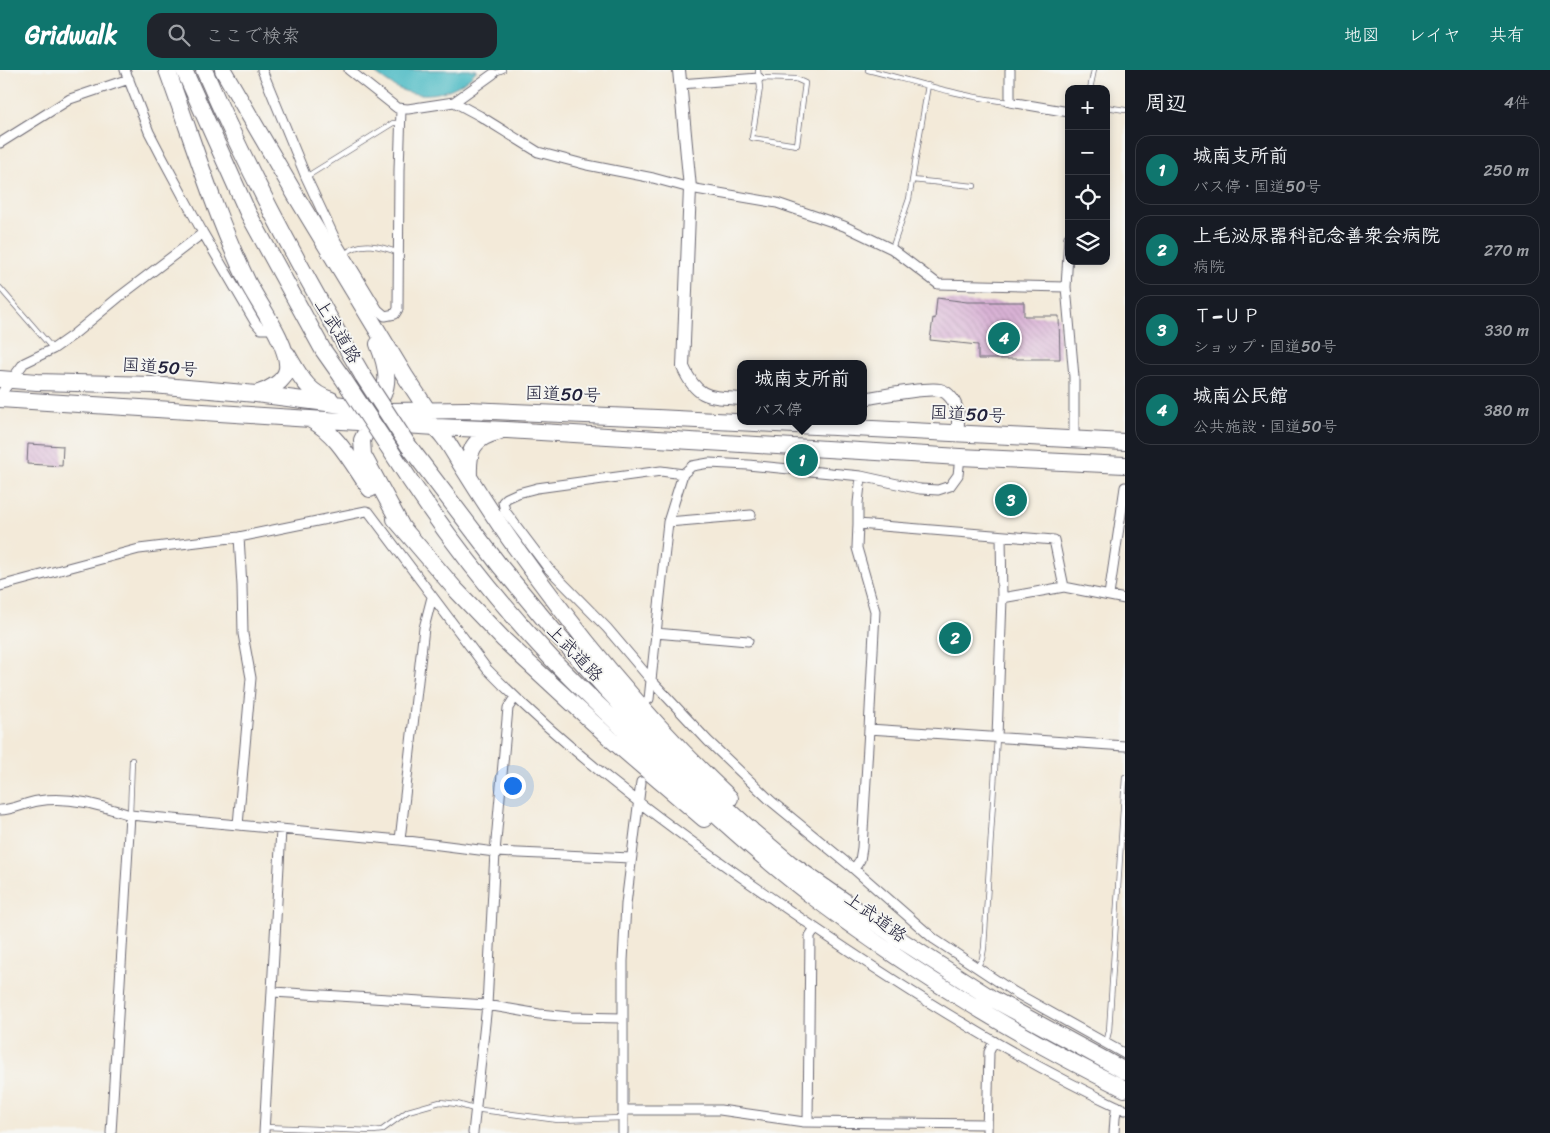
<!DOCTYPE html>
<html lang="ja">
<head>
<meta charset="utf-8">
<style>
  body { margin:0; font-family:Sriracha,"Klee One",sans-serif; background:#20242c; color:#f1f3f6 }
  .controls { position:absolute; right:15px; top:15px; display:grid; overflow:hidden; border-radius:10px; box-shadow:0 2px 8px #0003 }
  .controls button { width:45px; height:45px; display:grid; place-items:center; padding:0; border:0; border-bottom:1px solid #363941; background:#171b24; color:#f1f3f6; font:25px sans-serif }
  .you { position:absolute; left:512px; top:715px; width:18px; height:18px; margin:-12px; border:4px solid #fff; border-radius:50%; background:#1a73e8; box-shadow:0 0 0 8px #1a73e833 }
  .badge { display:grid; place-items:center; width:32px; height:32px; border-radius:50%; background:#0f766e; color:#fff; font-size:16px; font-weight:700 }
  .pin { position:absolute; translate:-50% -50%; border:2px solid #fff; box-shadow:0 1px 5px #0006 }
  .popup { position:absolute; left:737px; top:290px; width:130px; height:65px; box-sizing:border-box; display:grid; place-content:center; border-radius:10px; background:#171b24; filter:drop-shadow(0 1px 4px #0005); font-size:16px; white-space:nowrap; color:#9ea1a6 }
  .popup b { font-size:19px; color:#f1f3f6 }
  .popup::after { content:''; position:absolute; left:50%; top:100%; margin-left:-10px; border:10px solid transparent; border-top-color:#171b24 }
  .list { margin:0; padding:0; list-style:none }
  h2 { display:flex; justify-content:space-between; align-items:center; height:65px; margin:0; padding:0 20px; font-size:21px }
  h2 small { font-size:16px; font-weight:400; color:#9ea1a6 }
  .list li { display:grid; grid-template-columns:32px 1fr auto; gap:15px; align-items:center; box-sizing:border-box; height:70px; margin:0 10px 10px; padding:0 10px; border:1px solid #363941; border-radius:15px }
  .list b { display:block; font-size:19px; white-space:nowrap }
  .list p { margin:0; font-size:16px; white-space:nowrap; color:#9ea1a6 }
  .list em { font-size:16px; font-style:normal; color:#9ea1a6 }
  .icon { flex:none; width:28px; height:28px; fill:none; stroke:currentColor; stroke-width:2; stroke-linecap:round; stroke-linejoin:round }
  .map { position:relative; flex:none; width:1125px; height:1063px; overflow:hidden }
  header { display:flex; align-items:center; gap:30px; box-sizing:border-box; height:70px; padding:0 25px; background:#0f766e; color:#fff }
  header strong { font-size:24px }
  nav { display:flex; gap:28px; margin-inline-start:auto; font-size:18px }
  .search { width:350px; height:45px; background:#20242c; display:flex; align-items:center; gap:12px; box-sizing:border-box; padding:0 18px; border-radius:15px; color:#9ea1a6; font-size:19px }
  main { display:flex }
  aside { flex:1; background:#171b24 }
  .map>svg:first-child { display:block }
  .water { fill:#4dbbc5; stroke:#386e80 }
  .building { fill:url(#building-back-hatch) }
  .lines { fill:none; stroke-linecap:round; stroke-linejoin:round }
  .lane-casing { stroke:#6b6872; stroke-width:6 }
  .street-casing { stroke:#6b6872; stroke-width:11 }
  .secondary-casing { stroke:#6b6872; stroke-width:14 }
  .highway-casing { stroke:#6b6872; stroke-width:18 }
  .lane { stroke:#fff; stroke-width:4.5 }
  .street { stroke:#fff; stroke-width:9 }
  .secondary { stroke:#fff; stroke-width:12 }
  .highway { stroke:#fff; stroke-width:16 }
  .highway-bridge-casing { stroke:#6b6872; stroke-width:18; stroke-linecap:butt }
  .highway-bridge { stroke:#fff; stroke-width:16 }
  .labels { text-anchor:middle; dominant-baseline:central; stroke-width:4; stroke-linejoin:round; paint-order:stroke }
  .street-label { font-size:18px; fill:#22223b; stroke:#f6f6f2 }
</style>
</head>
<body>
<header>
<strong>Gridwalk</strong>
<div class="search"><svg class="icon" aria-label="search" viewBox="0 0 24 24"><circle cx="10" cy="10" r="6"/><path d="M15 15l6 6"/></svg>ここで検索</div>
<nav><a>地図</a><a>レイヤ</a><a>共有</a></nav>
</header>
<main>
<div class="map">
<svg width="1125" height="1063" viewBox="0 0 1125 1063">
  <defs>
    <pattern id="building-back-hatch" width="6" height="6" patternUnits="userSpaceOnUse" patternTransform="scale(1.25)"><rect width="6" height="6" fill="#d9b2d5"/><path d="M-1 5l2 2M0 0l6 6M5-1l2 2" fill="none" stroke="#ba99b8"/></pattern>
  </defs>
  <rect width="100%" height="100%" fill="#f6f6f2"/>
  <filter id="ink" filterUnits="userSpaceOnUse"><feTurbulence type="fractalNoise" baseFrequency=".02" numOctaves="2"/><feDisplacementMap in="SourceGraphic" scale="10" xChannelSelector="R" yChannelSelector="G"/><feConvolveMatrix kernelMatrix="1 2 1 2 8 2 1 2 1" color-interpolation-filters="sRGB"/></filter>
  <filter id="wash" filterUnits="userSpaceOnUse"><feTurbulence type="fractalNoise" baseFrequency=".0096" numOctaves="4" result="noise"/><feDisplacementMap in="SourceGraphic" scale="20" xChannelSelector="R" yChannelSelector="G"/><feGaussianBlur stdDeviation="1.12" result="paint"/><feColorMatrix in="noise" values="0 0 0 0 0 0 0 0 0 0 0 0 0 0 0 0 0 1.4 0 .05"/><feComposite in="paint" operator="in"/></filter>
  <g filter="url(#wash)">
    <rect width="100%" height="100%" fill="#f3ead9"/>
    <path class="water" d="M371 0H477C458 23 424 31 397 18 388 13 379 6 371 0Z"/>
    <g id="blocks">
      <path class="building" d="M937 228 967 232H1024V246H1059L1060 289H978V275L930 270 933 248 935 249Z
        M28 374 63 376 62 396 27 394Z"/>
    </g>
  </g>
  <g filter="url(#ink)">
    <use href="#blocks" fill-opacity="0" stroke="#6b6872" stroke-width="1"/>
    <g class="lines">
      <defs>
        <path id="lane" d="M758 0 760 18 752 68 797 75 805 13 796 9 759 8
          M868 0C913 11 964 28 1010 32
          M493 4 503 0
          M1090 19 1094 0
          M1106 37 1125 40
          M306 107 393 53H401
          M912 110 974 116
          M892 179 909 129 928 15
          M345 184C360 170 381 176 399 183
          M0 218 53 279
          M130 745 132 690
          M977 897 982 889 984 878 997 667
          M1106 973 1109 961 1125 707
          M265 1057 373 1061 382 1060 408 1041 440 1032 457 1034 474 1039 558 1050 622 1048"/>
        <path id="street" d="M125 0 149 62 162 87 203 163 255 252 261 259H267L271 256
          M262 0 306 107 336 171 378 240 385 246 395 244 398 239 399 100 401 39
          M349 0 397 38 408 39 454 32 480 46 538 82 587 95 653 108 690 118 777 133 844 156 892 179 938 214 1066 217
          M1010 0V32L1069 42
          M680 14 759 8
          M454 32 493 4
          M0 73 70 29 129 9
          M1069 167 1066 217 1074 307V369
          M0 325 24 293 53 279 73 265 119 227 203 163
          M683 404 661 401 537 418 518 423 507 428 503 432 505 441 548 498 607 558 651 610 708 671 771 731 854 799 934 869 1014 922 1125 984
          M668 452 751 445
          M858 454V433L861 406
          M0 516 139 479 239 467 366 441 369 442 487 599C575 689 677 763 780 834 890 910 1003 983 1125 1040
          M1064 517 1125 529
          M1109 525 1125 417
          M1002 528 1064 517 1054 470 858 454 857 478 875 541 869 659 1125 676
          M655 563 748 571
          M649 629 668 452 683 404 692 396 709 393 748 395 861 406 920 419 938 420 950 416 958 405 960 387
          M997 667 1002 528 1001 466
          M0 740C13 740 25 733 38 731 70 726 99 735 130 745L400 770 495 782 631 788
          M238 755 251 608 243 564 242 516 239 467
          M400 770 424 558 432 527
          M854 799 860 790 862 778 869 659
          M273 922 487 935 539 944 570 947 622 948
          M623 1040H720L804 1052 987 1054
          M808 1052 810 866 815 858
          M111 1063 130 745
          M264 1063 281 760
          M473 1063 487 935 495 782 508 638 515 627
          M623 1063V891L626 834 641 712
          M987 1063 989 982 994 971
          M1114 1063 1115 1048 1117 1036"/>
        <path id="secondary" d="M679 0 690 118 683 297C697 329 709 327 741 329
          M863 329C881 326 925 317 940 320 949 322 955 332 957 340 959 347 958 356 957 363"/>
        <path id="highway" d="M167 0C193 71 215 145 248 213 259 234 290 277 287 299 285 312 267 321 256 324
          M184 0 248 143 323 280 342 307
          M204 0C250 107 304 206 363 306
          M223 0 296 126 405 306 428 341
          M287 284C299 304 307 323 331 330
          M0 309 37 312 153 315 256 324 390 341 468 340 657 348 1125 372
          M0 329 436 357 507 360 960 387 1125 395
          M373 340C392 318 388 299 378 274
          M378 349 366 362 362 370 363 385 402 457
          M311 350C337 363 353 395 370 419
          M430 354C443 362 452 380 460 393 478 421 496 451 516 478 579 567 650 653 730 728
          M387 375C435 451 489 522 551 588 580 619 612 648 644 678 696 727 748 776 804 820 904 897 1012 963 1125 1019
          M408 375 500 496 553 560 605 618 677 693 752 761 791 794 896 867 991 928 1125 1001
          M469 406C468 381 472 368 498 362
          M395 449 455 519 504 570 613 671 704 749"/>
      </defs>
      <use href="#lane" class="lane-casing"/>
      <use href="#street" class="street-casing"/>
      <use href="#secondary" class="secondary-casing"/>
      <use href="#highway" class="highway-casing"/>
      <use href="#lane" class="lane"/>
      <use href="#street" class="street"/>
      <use href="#secondary" class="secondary"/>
      <use href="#highway" class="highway"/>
      <defs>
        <path id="highway-bridge" d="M363 306 408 375
          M342 307 387 375"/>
      </defs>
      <use href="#highway-bridge" class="highway-bridge-casing"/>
      <use href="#highway-bridge" class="highway-bridge"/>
    </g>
  </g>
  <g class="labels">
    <g class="street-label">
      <text transform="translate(338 261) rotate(59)">上武道路</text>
      <text transform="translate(160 297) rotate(4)">国道50号</text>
      <text transform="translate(563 324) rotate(2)">国道50号</text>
      <text transform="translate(968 344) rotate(3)">国道50号</text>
      <text transform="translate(575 583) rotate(46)">上武道路</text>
      <text transform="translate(876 847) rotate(36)">上武道路</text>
    </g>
  </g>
</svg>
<div class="controls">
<button>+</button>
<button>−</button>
<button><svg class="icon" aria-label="locate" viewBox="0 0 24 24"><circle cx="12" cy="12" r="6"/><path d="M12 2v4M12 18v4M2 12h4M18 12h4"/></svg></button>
<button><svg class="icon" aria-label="layers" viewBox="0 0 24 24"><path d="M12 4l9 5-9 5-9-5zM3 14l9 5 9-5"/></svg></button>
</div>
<div class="you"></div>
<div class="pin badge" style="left:802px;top:390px">1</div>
<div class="popup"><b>城南支所前</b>バス停</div>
<div class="pin badge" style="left:955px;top:568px">2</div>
<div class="pin badge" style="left:1011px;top:430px">3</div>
<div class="pin badge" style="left:1004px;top:268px">4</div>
</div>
<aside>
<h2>周辺<small>4件</small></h2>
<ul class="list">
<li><span class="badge">1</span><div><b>城南支所前</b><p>バス停 · 国道50号</p></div><em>250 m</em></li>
<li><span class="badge">2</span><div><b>上毛泌尿器科記念善衆会病院</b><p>病院</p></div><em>270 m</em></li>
<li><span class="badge">3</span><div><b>Ｔ−ＵＰ</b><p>ショップ · 国道50号</p></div><em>330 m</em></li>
<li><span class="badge">4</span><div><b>城南公民館</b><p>公共施設 · 国道50号</p></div><em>380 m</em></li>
</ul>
</aside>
</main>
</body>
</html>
